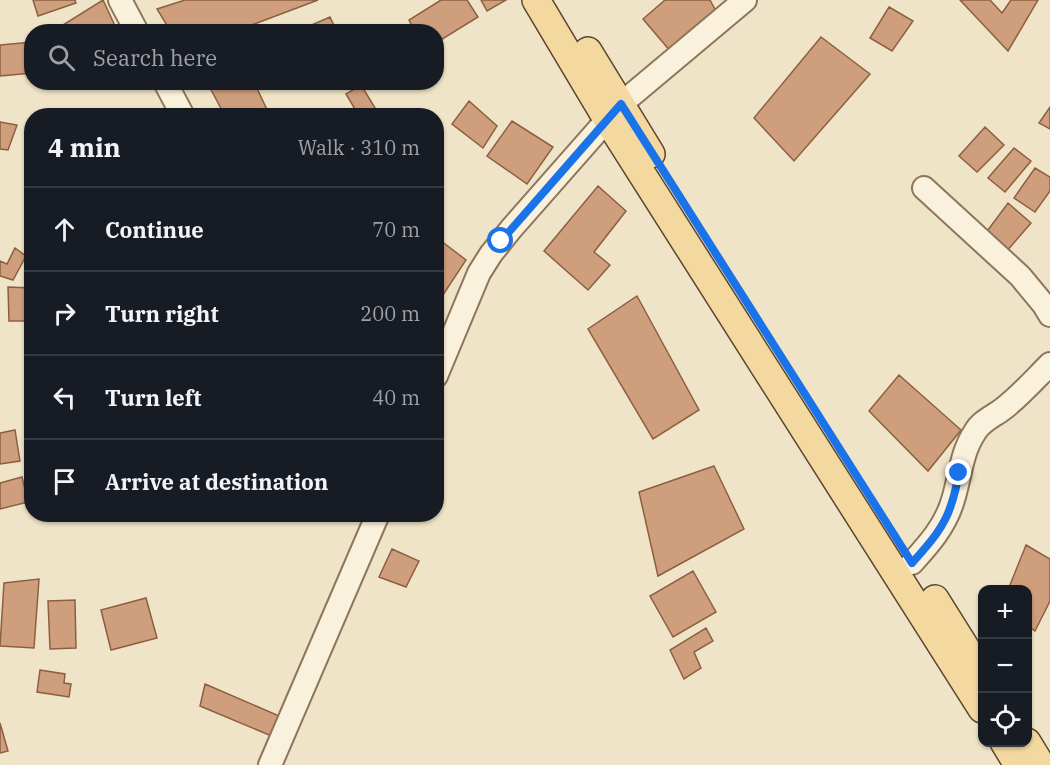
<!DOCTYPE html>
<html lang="en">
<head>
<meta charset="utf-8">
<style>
  body { margin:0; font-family:"IBM Plex Serif",serif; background:#242831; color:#f1f3f6 }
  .controls { position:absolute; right:18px; bottom:18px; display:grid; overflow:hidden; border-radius:12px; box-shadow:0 2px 4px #0004 }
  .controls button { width:54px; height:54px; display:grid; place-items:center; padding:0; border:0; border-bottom:2px solid #363941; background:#171b24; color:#f1f3f6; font:30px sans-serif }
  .stop { position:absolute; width:18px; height:18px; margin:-14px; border:4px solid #1a73e8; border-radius:50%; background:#fff }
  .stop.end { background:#1a73e8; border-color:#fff; box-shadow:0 2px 6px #0008 }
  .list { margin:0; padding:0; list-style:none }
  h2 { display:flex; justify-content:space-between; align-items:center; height:78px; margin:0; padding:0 24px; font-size:26px }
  h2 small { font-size:20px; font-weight:400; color:#9ea1a6 }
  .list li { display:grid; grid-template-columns:39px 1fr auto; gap:18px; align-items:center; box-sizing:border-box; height:84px; padding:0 24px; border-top:2px solid #363941 }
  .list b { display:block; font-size:22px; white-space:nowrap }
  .list em { font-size:20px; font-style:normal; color:#9ea1a6 }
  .icon { flex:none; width:33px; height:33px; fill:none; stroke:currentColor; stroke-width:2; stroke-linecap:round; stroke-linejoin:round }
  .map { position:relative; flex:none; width:1050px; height:765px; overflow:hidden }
  .search { position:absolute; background:#171b24; box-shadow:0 2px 4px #0004; left:24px; top:24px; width:420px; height:66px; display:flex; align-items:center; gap:15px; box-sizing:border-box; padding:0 21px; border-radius:24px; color:#9ea1a6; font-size:22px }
  .panel { position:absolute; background:#171b24; box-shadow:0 2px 4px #0004; left:24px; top:108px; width:420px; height:414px; border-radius:24px }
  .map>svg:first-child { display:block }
  .building { fill:#cf9f7d; stroke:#8d5f41; stroke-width:1.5 }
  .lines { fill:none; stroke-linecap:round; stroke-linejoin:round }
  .minor-casing { stroke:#8d765c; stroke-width:26 }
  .major-casing { stroke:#5b4430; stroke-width:30 }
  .minor { stroke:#faf1dc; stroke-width:22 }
  .major { stroke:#f3d9a0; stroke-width:27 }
  .route { stroke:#1a73e8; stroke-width:8 }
</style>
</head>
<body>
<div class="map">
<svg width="1050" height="765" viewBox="0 0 1050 765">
  <rect width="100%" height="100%" fill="#f0e4c8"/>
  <path class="building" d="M33 0H75L76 3 38 16Z
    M103 0 116 28 111 32H60L58 28Z
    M185 0H318L233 32H171L157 9Z
    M441 0H467L478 17 436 43V32H415L409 20Z
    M481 0H506L487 11Z
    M665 0H710L718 15 671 52 643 19Z
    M960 0H990L1002 13 1011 0H1038L1008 51Z
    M889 7 913 21 892 51 870 38Z
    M330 17 337 32H304L302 29Z
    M821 37 870 74 794 161 754 118Z
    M32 42V73L0 76V45Z
    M207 82H254L270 116H225Z
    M361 85 380 116H359L346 94Z
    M469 101 497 126 483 148 452 124Z
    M1050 107V129L1039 123Z
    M512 121 553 147 527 184 487 156Z
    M0 122 17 125 8 150 0 149Z
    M985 127 1004 145 977 172 959 156Z
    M1014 148 1031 161 1005 192 988 178Z
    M1035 168 1050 177V191L1035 212 1014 198Z
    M598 186 626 211 594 252 610 265 588 290 544 251Z
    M1008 203 1031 223 1006 252 985 234Z
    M436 237 466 260 443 295 436 290Z
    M15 248 26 256 13 280 0 276V261L7 264Z
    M8 287 32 288V321H9Z
    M637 296 699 410 653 439 588 329Z
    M899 375 961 430 928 471 869 411Z
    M15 430 20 461 0 464V433Z
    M714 466 744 529 658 576 639 492Z
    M22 477 28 502 0 509V483Z
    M1026 545 1050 559V601L1035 631 1028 626V590H1008Z
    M392 549 419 561 406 587 379 577Z
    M693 571 716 612 673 637 650 596Z
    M39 579 34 648 0 646 4 583Z
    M146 598 157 638 111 650 101 610Z
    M75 600 76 648 50 649 48 601Z
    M706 628 713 641 694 652 701 668 684 679 670 650Z
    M40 670 65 674 64 683 71 684 69 697 37 692Z
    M205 684 284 718 274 737 200 706Z
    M0 723 8 751 0 753Z"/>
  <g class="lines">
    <defs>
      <path id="minor" d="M120 0 137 32
        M165 82 183 116
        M924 188 1020 276 1044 305 1050 315
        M436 376 479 273 491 254 511 229 621 104 745 0
        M912 563C927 546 943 529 951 506 960 482 960 454 975 432 981 421 994 416 1003 409 1020 396 1035 379 1050 364
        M270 765 378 514"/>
      <path id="major" d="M536 0 607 119 982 709
        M588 51 651 154
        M935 599 982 674
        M1004 742 1018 765
        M1027 742 1041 765"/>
    </defs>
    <use href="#minor" class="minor-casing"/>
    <use href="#major" class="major-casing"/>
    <use href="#minor" class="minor"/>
    <use href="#major" class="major"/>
  </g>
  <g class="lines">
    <path class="route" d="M501 241 621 104 912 563C928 545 944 528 951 505 955 494 957 483 959 473"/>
  </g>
</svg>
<div class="controls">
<button>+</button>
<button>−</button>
<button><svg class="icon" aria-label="locate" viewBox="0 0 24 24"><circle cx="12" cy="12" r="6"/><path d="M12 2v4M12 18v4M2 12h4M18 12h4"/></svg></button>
</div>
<div class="stop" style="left:501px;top:241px"></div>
<div class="stop end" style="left:959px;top:473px"></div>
<div class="search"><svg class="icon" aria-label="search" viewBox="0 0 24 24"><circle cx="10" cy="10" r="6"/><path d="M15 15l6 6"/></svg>Search here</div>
<section class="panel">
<h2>4 min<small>Walk · 310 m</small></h2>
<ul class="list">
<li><svg class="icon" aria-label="ahead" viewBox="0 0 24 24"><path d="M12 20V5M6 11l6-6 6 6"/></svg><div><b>Continue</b></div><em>70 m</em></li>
<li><svg class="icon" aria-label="right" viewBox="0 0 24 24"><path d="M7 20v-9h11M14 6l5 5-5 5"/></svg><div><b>Turn right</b></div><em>200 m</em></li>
<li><svg class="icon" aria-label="left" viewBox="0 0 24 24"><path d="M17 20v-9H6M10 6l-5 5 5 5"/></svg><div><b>Turn left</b></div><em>40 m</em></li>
<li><svg class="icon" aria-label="arrive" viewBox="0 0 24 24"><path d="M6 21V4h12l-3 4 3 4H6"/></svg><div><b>Arrive at destination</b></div></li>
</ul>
</section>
</div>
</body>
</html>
